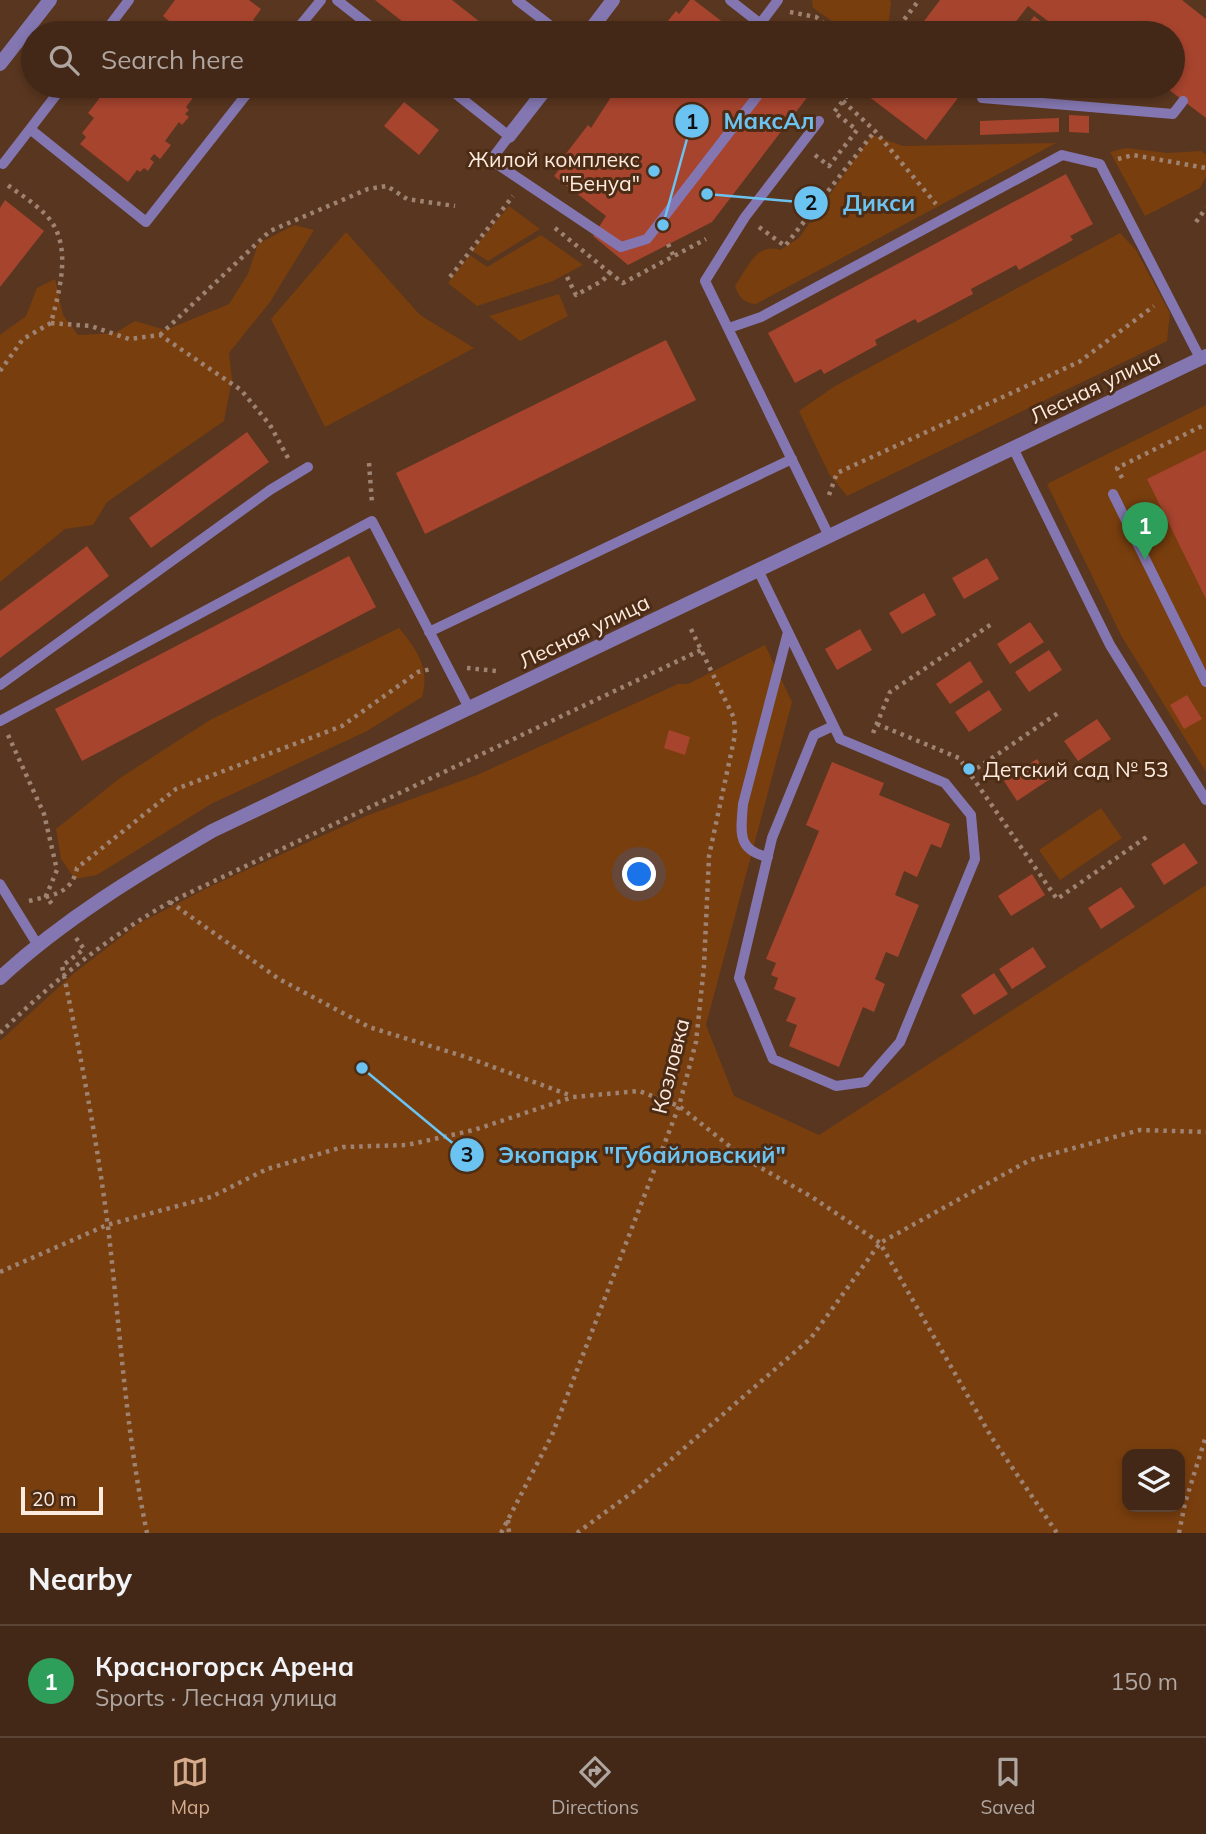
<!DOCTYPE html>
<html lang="en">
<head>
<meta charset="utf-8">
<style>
  body { margin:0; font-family:Mulish,sans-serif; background:#4a3020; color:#f1f3f6 }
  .controls { position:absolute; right:21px; bottom:21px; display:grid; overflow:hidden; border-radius:14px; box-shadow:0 4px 10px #0003 }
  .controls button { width:63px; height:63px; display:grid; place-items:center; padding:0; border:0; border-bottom:2px solid #5b4436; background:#432817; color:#f1f3f6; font:35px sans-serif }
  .scale { position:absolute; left:21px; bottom:18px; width:82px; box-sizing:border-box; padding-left:7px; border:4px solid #fdebe0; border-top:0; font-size:19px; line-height:24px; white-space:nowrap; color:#fdebe0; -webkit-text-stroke:5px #4d2c15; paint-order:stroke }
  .you { position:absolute; left:640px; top:875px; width:24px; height:24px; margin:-18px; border:5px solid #fff; border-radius:50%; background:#1a73e8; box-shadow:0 0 0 10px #1a73e833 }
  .badge { display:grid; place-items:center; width:46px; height:46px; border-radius:50%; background:#d6ab8b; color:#fff; font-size:23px; font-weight:700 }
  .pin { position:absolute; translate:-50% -58px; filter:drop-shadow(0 2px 4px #0008) }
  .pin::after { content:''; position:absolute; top:37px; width:24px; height:21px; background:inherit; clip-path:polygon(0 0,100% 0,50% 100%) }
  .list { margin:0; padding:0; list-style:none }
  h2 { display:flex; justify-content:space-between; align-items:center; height:91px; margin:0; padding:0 28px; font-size:30px }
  h2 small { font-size:23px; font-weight:400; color:#afa6a1 }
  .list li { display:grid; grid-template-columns:46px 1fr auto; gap:21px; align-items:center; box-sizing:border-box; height:112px; padding:0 28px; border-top:2px solid #5b4436 }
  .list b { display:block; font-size:26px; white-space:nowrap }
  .list p { margin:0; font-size:23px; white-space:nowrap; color:#afa6a1 }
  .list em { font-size:23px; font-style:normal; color:#afa6a1 }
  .icon { flex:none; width:38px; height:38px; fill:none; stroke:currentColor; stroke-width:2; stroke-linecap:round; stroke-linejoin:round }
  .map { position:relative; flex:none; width:1206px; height:1533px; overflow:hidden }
  .search { position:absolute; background:#432817; box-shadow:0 4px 10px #0003; left:21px; right:21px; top:21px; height:77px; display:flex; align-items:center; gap:18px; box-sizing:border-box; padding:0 24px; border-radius:38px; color:#afa6a1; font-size:26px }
  .sheet { height:203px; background:#432817 }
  nav { display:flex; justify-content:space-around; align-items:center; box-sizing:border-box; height:98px; border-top:2px solid #5b4436; background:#432817; font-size:19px; color:#afa6a1 }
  nav a { display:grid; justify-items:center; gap:4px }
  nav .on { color:#d6ab8b }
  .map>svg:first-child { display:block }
  .green { fill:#783e0e; fill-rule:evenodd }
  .building { fill:#a7442e }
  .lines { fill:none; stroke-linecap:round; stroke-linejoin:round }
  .path { stroke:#9f8372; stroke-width:4.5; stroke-dasharray:3.5 5; stroke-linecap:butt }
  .service { stroke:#8477b1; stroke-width:10 }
  .minor { stroke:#8477b1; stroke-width:14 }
  .tertiary { stroke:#8477b1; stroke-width:14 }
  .poi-dot { fill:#6bc3f2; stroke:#4d2c15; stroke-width:2.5 }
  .labels { text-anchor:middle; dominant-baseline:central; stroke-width:6; stroke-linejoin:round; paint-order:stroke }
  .poi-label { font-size:21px; fill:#fdebe0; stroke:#4d2c15; text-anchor:end }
  .street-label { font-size:21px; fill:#fdebe0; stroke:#4d2c15 }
  .leader { fill:none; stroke:#6bc3f2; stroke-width:2.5 }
  .callout-dot { fill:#6bc3f2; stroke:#4d2c15; stroke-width:2.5 }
  .mark-label { font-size:21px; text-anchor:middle; font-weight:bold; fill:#111 }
  .callout-label { font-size:23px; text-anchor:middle; font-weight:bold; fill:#6bc3f2; stroke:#4d2c15; stroke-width:6; stroke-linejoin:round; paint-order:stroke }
</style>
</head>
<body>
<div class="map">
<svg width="1206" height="1533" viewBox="0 0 1206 1533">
  <rect width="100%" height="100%" fill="#59361f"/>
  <path class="green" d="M812 0H889L891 2 888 28 883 33H849L813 8Z
    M872 135 903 146 1056 143 756 304C743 303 739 297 735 286 747 269 756 242 780 250L799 238Z
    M1126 148 1167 153 1201 151 1206 155V177L1200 188 1145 216 1110 152Z
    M509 206 540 229 488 261 472 251Z
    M294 225 314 230 270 302 229 353 232 379 224 421 107 502 93 525 65 529 0 582V335L26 316 37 288 55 279 63 315 78 335 115 333 135 321 166 330 229 304 248 274 258 244Z
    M346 232 420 315 474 348 325 427 271 319Z
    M1120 233 1136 250 1170 313 1167 341 847 496 829 474 799 411 835 386Z
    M541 235 583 265 553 281 477 306 448 283 470 255 487 267Z
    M559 294 568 316 520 341 489 316Z
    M1206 405V772L1122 637 1047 484Z
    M399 628C418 651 430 668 422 697L367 731 211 804 97 875 75 879 61 859 56 829 120 778 210 720Z
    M765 645 792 702 706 1025 734 1096 819 1135 1206 885V1533H0V1041L73 974 138 924 209 887 366 816 477 775 678 684H688ZM1127 1454H1180V1507H1127Z
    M1101 808 1122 838 1060 880 1039 850Z"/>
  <path class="building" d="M175 0H249L261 9 253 20 257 22 253 27 257 30 255 33H159L169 21 163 16Z
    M375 0H452L494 33H417Z
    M690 0H694L737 33H658L676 11 679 14Z
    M940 0H1182L1206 19V118L1164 86H1173V33H1064L1028 6 1007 33H915Z
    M1034 16 1056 33H1022Z
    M109 86 115 90 118 86H202L186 107 189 110 185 114 189 117 182 125 179 122 165 141 171 145 160 159 154 154 150 159 154 162 148 171 144 168 140 172 137 170 128 182 80 144 86 137 82 133 94 118 88 113Z
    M618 86H805L812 91 712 222 628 265 593 236 606 216 554 176 561 167 558 164 588 125 591 128Z
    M876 86H967L926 140 868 96Z
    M404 102 439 130 419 155 384 126Z
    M1069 115 1089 116V133L1069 132Z
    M1059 118V132L980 135V121Z
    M1066 174 1093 224 1070 236 1073 240 1019 270 1016 265 971 289 973 294 918 323 915 319 875 340 877 345 824 374 821 369 795 383 768 333Z
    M5 200 44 231 0 287V208Z
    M666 340 696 400 425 534 396 473Z
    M247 432 269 462 151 548 129 518Z
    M1206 450V599L1147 479Z
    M87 546 109 576 0 658V611Z
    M349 556 376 607 82 761 55 709Z
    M987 558 999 579 964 599 952 578Z
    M924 593 936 615 902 634 889 613Z
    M1030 622 1044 642 1010 664 997 644Z
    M860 629 872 650 837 670 825 649Z
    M1049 650 1062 670 1029 692 1015 672Z
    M970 661 983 682 950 704 936 684Z
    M989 690 1002 710 969 732 955 712Z
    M1187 695 1202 719 1184 729 1170 705Z
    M1097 719 1111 739 1078 761 1064 741Z
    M669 730 690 737 685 755 664 748Z
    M1037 759 1050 779 1017 801 1004 781Z
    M832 762 884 783 879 795 950 824 941 848 931 844 917 877 904 871 895 895 919 905 898 957 886 952 875 979 885 984 874 1012 863 1007 839 1067 789 1046 797 1025 786 1021 796 998 774 989 778 978 771 975 776 963 766 959 819 831 806 825Z
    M1184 843 1198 863 1164 885 1151 864Z
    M1032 874 1045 895 1011 916 998 896Z
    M1121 887 1135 907 1101 929 1088 908Z
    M1033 947 1046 967 1012 989 999 969Z
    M994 973 1008 994 974 1015 961 995Z"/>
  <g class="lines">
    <path class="path" d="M790 12 816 17 835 33
      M78 33 86 23
      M894 33 919 0
      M843 101 875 131 936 204
      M815 155 829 166 857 130 834 112 855 86
      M1118 159 1133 155 1206 168
      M1196 222 1206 208
      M759 227 785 246 875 131
      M555 228 610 273
      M668 244 674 257
      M450 277 513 196
      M567 277 576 295 602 281 610 273 623 283 706 239
      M51 323 91 326 129 339 160 335 241 390 270 425 288 458
      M160 335 270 231 368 189 387 186 407 199 455 206
      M0 371 23 339 51 323C60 288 74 242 44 213 33 202 18 193 5 183
      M369 463 372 503
      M1122 478 1117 468 1206 424
      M829 495 837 473 1079 362 1154 306
      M467 668 496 671
      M877 724 959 758 1057 899 1148 836
      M873 733 890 692 993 623
      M8 735 44 814 57 870 46 896 54 907
      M970 773 1061 711
      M29 901C52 895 72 894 77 868L176 789 342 726 418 672 431 669
      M170 902 279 979 369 1027 466 1057 572 1096
      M76 938 84 949 62 966C80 1052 97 1140 108 1227 120 1329 126 1433 147 1533
      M0 1033C51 983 108 937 170 902L701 650
      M0 1272 107 1225 211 1197 267 1169 343 1147 407 1145 474 1130 573 1097 639 1091 679 1106 747 1160 812 1197 880 1243 992 1438 1057 1533
      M508 1520 509 1533
      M501 1533 552 1435 679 1106 696 1042 704 966 709 856 735 735 734 718 690 627
      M577 1533 637 1489 811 1338 880 1243 1030 1160 1140 1130 1206 1132
      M1179 1533 1185 1503 1206 1436"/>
    <path class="service" d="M337 0 379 33
      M517 0 560 33
      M730 0 772 33
      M760 24 778 0
      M104 33 129 0
      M294 33 321 0
      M63 86 30 129 146 222 253 86
      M446 86 509 136 491 160 621 247 647 239 765 86
      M982 98 1173 114 1183 101
      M819 121 745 217 705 281 829 536
      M3 164 30 129
      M729 328 761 317 1062 155 1100 164 1200 358
      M1013 448 1110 645 1206 800
      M1113 494 1206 682
      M758 570 840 739 945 783 971 815 975 859 900 1042 865 1082 836 1086 773 1059 739 978 772 838 814 735 833 726
      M429 632 792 459
      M0 685 270 490 308 467
      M0 721 372 521 469 708
      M768 857C736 850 741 831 743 804L788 632
      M0 884 37 944"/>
    <path class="minor" d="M588 33 613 0
      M0 64 50 0
      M509 136 548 86"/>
    <path class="tertiary" d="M0 978C64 919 137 875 212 831L1206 356"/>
  </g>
  <g class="poi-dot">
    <circle cx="654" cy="171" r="7"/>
    <circle cx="969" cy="769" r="7"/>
  </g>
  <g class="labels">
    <g class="poi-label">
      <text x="640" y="159">Жилой комплекс<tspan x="640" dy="24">"Бенуа"</tspan></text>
      <text x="983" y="769" text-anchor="start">Детский сад № 53</text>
    </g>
    <g class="street-label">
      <text transform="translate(1095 386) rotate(-26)">Лесная улица</text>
      <text transform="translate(584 631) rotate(-26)">Лесная улица</text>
      <text transform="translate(670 1066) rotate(-76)">Козловка</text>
    </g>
  </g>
  <path class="leader" d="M663 225L692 121M707 194L811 203M362 1068L467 1155"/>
  <g class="callout-dot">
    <circle cx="663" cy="225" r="7"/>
    <circle cx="707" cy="194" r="7"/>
    <circle cx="362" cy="1068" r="7"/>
    <circle cx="692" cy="121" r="18"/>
    <circle cx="811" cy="203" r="18"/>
    <circle cx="467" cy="1155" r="18"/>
  </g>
  <g class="mark-label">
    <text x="692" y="129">1</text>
    <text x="811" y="210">2</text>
    <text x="467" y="1162">3</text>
  </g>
  <g class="callout-label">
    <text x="769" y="129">МаксАл</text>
    <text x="879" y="211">Дикси</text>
    <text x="642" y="1163">Экопарк "Губайловский"</text>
  </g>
</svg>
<div class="controls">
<button><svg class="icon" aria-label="layers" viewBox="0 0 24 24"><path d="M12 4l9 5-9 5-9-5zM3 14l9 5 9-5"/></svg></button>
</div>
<div class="scale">20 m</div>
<div class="you"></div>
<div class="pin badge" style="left:1145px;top:560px;background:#2e9e5b">1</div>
<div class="search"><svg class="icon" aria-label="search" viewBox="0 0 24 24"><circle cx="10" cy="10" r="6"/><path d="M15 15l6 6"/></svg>Search here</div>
</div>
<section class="sheet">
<h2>Nearby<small></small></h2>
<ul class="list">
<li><span class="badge" style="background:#2e9e5b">1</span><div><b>Красногорск Арена</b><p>Sports · Лесная улица</p></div><em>150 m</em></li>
</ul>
</section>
<nav>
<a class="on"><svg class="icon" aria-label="map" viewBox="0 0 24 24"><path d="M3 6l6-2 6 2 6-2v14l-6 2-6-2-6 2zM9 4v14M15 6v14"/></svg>Map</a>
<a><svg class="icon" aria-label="directions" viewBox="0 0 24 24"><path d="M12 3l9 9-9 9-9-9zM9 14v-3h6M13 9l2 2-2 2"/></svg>Directions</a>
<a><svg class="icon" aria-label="saved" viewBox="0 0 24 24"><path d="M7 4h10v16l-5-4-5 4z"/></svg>Saved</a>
</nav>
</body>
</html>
